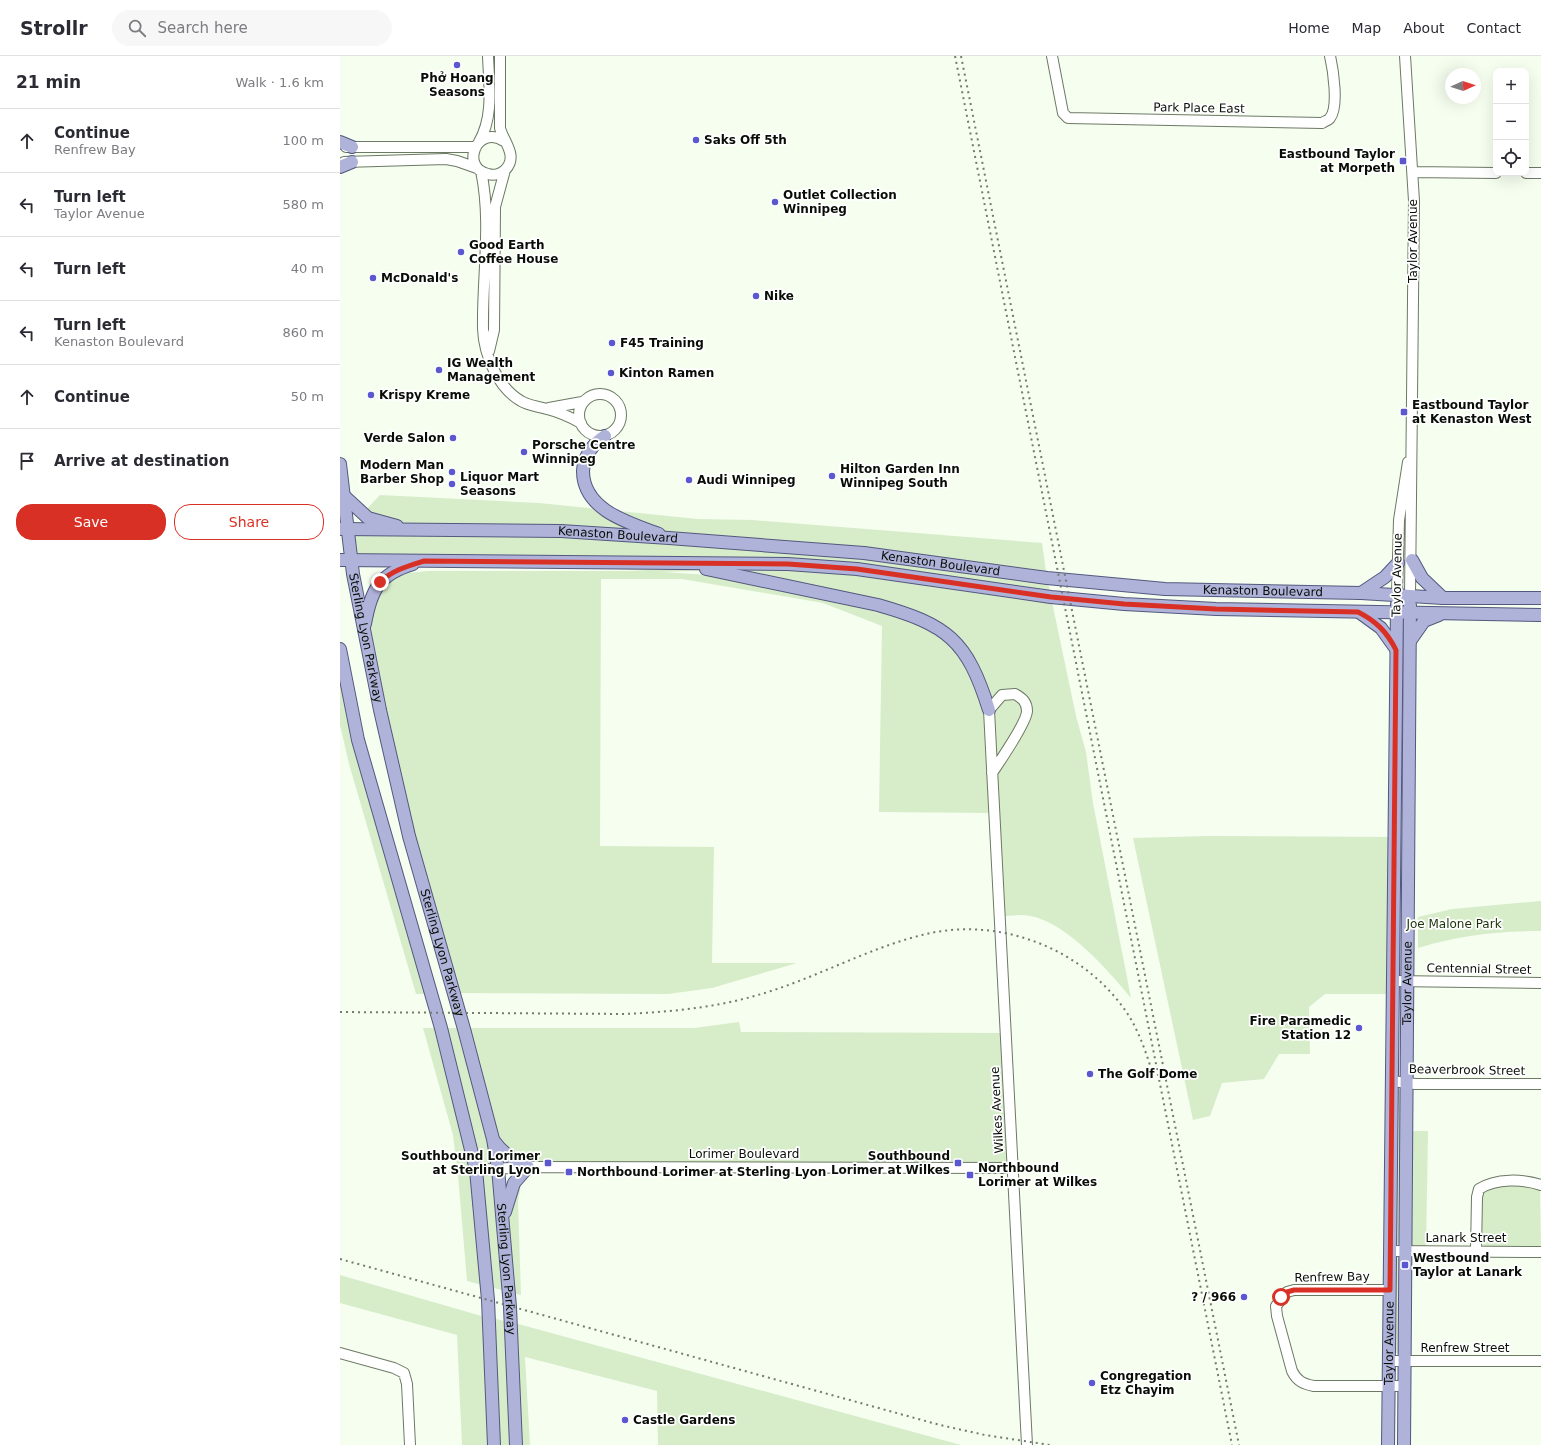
<!DOCTYPE html>
<html lang="en">
<head>
<meta charset="utf-8">
<style>
  body { margin:0; font-family:"DejaVu Sans",sans-serif; background:#f7f7f7; color:#2b2b33 }
  .controls { position:absolute; right:12px; top:12px; display:grid; overflow:hidden; border-radius:8px; box-shadow:0 4px 16px #0002 }
  .controls button { width:36px; height:36px; display:grid; place-items:center; padding:0; border:0; border-bottom:1px solid #e1e1e2; background:#fff; color:#2b2b33; font:20px sans-serif }
  .compass { position:absolute; left:1105px; top:12px; width:36px; height:36px; border-radius:50%; background:#fff; box-shadow:0 4px 16px #0002; rotate:87deg }
  .stop { position:absolute; width:12px; height:12px; margin:-9px; border:3px solid #d93025; border-radius:50%; background:#fff }
  .stop.end { background:#d93025; border-color:#fff; box-shadow:0 1px 4px #0008 }
  .list { margin:0; padding:0; list-style:none }
  h2 { display:flex; justify-content:space-between; align-items:center; height:52px; margin:0; padding:0 16px; font-size:17px }
  h2 small { font-size:13px; font-weight:400; color:#7c7c81 }
  .list li { display:grid; grid-template-columns:26px 1fr auto; gap:12px; align-items:center; box-sizing:border-box; height:64px; padding:0 16px; border-top:1px solid #e1e1e2 }
  .list b { display:block; font-size:15px; white-space:nowrap }
  .list p { margin:0; font-size:13px; white-space:nowrap; color:#7c7c81 }
  .list em { font-size:13px; font-style:normal; color:#7c7c81 }
  .actions { display:flex; gap:8px; padding:12px 16px }
  .actions a { flex:1; padding:9px 0; border:1px solid #d93025; border-radius:16px; text-align:center; font-size:14px; color:#d93025 }
  .actions .main { background:#d93025; color:#fff }
  .icon { flex:none; width:22px; height:22px; fill:none; stroke:currentColor; stroke-width:2; stroke-linecap:round; stroke-linejoin:round }
  .map { position:relative; flex:none; width:1201px; height:1389px; overflow:hidden }
  header { display:flex; align-items:center; gap:24px; box-sizing:border-box; height:56px; padding:0 20px; background:#fff; border-bottom:1px solid #e1e1e2 }
  header strong { font-size:19px }
  nav { display:flex; gap:22px; margin-inline-start:auto; font-size:14px }
  .search { width:280px; height:36px; background:#f7f7f7; display:flex; align-items:center; gap:10px; box-sizing:border-box; padding:0 14px; border-radius:22px; color:#7c7c81; font-size:15px }
  main { display:flex }
  aside { flex:1; background:#fff }
  .map>svg:first-child { display:block }
  .green { fill:#d7edca; fill-rule:evenodd }
  .lines { fill:none; stroke-linecap:round; stroke-linejoin:round }
  .minor-casing { stroke:#6c7964; stroke-width:12 }
  .major-casing { stroke:#53587e; stroke-width:14 }
  .minor { stroke:#fff; stroke-width:10 }
  .major { stroke:#b0b3d9; stroke-width:12 }
  .rail { stroke:#737a6f; stroke-width:2; stroke-dasharray:2 4; stroke-linecap:butt }
  .route { stroke:#d93025; stroke-width:5 }
  .poi-dot { fill:#5a57cf; stroke:#fff; stroke-width:1.5 }
  .labels { text-anchor:middle; dominant-baseline:central; stroke-width:3.5; stroke-linejoin:round; paint-order:stroke }
  .poi-label { font-size:12px; font-weight:bold; fill:#080d06; stroke:#fff; text-anchor:start }
  .street-label { font-size:12px; fill:#080d06; stroke:#fff }
  .park-label { font-size:12px; fill:#1c3209; stroke:#fff }
</style>
</head>
<body>
<header>
<strong>Strollr</strong>
<div class="search"><svg class="icon" aria-label="search" viewBox="0 0 24 24"><circle cx="10" cy="10" r="6"/><path d="M15 15l6 6"/></svg>Search here</div>
<nav><a>Home</a><a>Map</a><a>About</a><a>Contact</a></nav>
</header>
<main>
<aside>
<h2>21 min<small>Walk · 1.6 km</small></h2>
<ul class="list">
<li><svg class="icon" aria-label="ahead" viewBox="0 0 24 24"><path d="M12 20V5M6 11l6-6 6 6"/></svg><div><b>Continue</b><p>Renfrew Bay</p></div><em>100 m</em></li>
<li><svg class="icon" aria-label="left" viewBox="0 0 24 24"><path d="M17 20v-9H6M10 6l-5 5 5 5"/></svg><div><b>Turn left</b><p>Taylor Avenue</p></div><em>580 m</em></li>
<li><svg class="icon" aria-label="left" viewBox="0 0 24 24"><path d="M17 20v-9H6M10 6l-5 5 5 5"/></svg><div><b>Turn left</b></div><em>40 m</em></li>
<li><svg class="icon" aria-label="left" viewBox="0 0 24 24"><path d="M17 20v-9H6M10 6l-5 5 5 5"/></svg><div><b>Turn left</b><p>Kenaston Boulevard</p></div><em>860 m</em></li>
<li><svg class="icon" aria-label="ahead" viewBox="0 0 24 24"><path d="M12 20V5M6 11l6-6 6 6"/></svg><div><b>Continue</b></div><em>50 m</em></li>
<li><svg class="icon" aria-label="arrive" viewBox="0 0 24 24"><path d="M6 21V4h12l-3 4 3 4H6"/></svg><div><b>Arrive at destination</b></div></li>
</ul>
<div class="actions"><a class="main">Save</a><a>Share</a></div>
</aside>
<div class="map">
<svg width="1201" height="1389" viewBox="0 0 1201 1389">
  <rect width="100%" height="100%" fill="#f5feef"/>
  <path class="green" d="M40 439 199 447 358 463 413 464 702 487 707 522 736 660 746 696 753 747 791 942C769 915 726 866 690 860 681 858 669 860 660 860L653 715 654 757 539 756 542 570 483 547 342 523H261L260 790 374 791 372 907H457L372 932 328 938 113 937 23 577 32 537 59 518 88 515H307L147 505 11 504 7 473 71 474 20 460ZM408 513 406 516 384 520 323 516Z
    M0 593 91 938H76L9 708 0 669Z
    M868 780 1055 781 1053 938H985L969 951 970 998H939L924 1023 882 1027 870 1060 853 1064 793 782Z
    M1201 845V875C1157 875 1120 879 1078 892V861L1112 853Z
    M399 966 401 976 666 977 673 1112 189 1111 181 1129 178 1146 181 1239 127 1225 118 1119 113 1079 83 972H354ZM154 1084 180 1118 163 1163Z
    M1060 1034V1187L1057 1189 1055 1188 1057 1035Z
    M1066 1075H1088L1086 1195H1064Z
    M1159 1129 1191 1130 1200 1134 1201 1191H1146L1140 1186V1141L1147 1132Z
    M1058 1201 1060 1202 1059 1297H1055L1056 1202Z
    M0 1219 138 1259 182 1269 621 1389H318L317 1335 185 1301 190 1389H122L117 1279 0 1247Z"/>
  <g class="lines">
    <defs>
      <path id="minor" d="M160 0V72C163 85 179 100 165 114 161 118 154 120 148 118 120 112 136 68 164 85
        M712 0 723 57 728 62 982 67C985 65 989 64 990 62 999 51 993 13 990 0
        M1065 0 1074 145 1070 540
        M139 86C154 60 149 29 148 0
        M6 91H136
        M4 106 106 103 117 105 137 112
        M141 115C152 167 142 220 143 273 144 299 158 332 181 345 189 350 198 350 207 353 219 356 230 361 241 367
        M1073 116 1156 117
        M1186 117H1201
        M149 295 154 274 155 151 165 114
        M239 359a21 21 0 1 1 42 0a21 21 0 1 1-42 0Z
        M209 352 242 346
        M1057 539 1059 464 1068 406
        M652 717C660 705 687 666 687 655 687 646 682 642 675 638L662 639 649 654 687 1389
        M1053 925 1201 927
        M1052 1025 1075 1028H1201
        M136 1114 188 1111 673 1112
        M1050 1195 1201 1196
        M1136 1195 1137 1141 1139 1133C1156 1122 1183 1123 1201 1129
        M1050 1234H954L947 1236 936 1250 937 1260 952 1315C957 1325 963 1328 974 1330H1064
        M0 1297 54 1312 64 1317 67 1328 70 1389
        M1049 1305H1201"/>
      <g id="major">
        <path d="M0 86 12 91"/>
        <path d="M0 111 12 106"/>
        <path d="M265 380C253 388 244 400 243 415 243 454 289 467 319 478"/>
        <path id="s1" d="M0 408 13 518 40 654 69 780 124 973 153 1083 158 1112 170 1251 176 1389"/>
        <path d="M4 440 28 462 57 470"/>
        <path id="s2" d="M0 473 221 475 329 482 524 497 707 522 825 533 1021 537 1103 542H1201"/>
        <path d="M0 504 448 508 517 513 711 541 784 548 876 553 1201 559"/>
        <path d="M1072 504 1082 522 1103 542"/>
        <path d="M366 513 538 549C608 569 627 584 649 654"/>
        <path d="M1021 537 1045 521 1058 507"/>
        <path d="M1019 556 1041 572 1056 593"/>
        <path d="M25 568C31 534 39 518 73 508"/>
        <path d="M1070 585 1084 565 1099 559"/>
        <path d="M0 593 18 684 101 972 136 1114 148 1244 154 1389"/>
        <path d="M154 1085C163 1098 175 1104 188 1111L174 1127 165 1156"/>
        <path id="s3" d="M1048 1389 1057 548"/>
        <path id="s4" d="M1064 1389 1070 549"/>
      </g>
    </defs>
    <use href="#minor" class="minor-casing"/>
    <use href="#major" class="major-casing"/>
    <use href="#minor" class="minor"/>
    <use href="#major" class="major"/>
    <path class="rail" d="M615 0 892 1389
      M621 0 899 1389
      M0 956 284 958C329 956 374 952 418 939 474 923 526 893 582 879 659 859 746 893 789 960 800 978 807 999 813 1019
      M0 1203 600 1369 645 1379 710 1389"/>
  </g>
  <g class="lines">
    <path class="route" d="M40 526C53 514 68 510 84 505L448 508 517 513 711 541 784 548 876 553 1018 556C1036 565 1047 576 1056 594L1050 1234H954L947 1236 941 1241"/>
  </g>
  <g class="poi-dot">
    <circle cx="117" cy="9" r="4"/>
    <circle cx="356" cy="84" r="4"/>
    <rect x="1059" y="101" width="8" height="8" rx="2"/>
    <circle cx="435" cy="146" r="4"/>
    <circle cx="121" cy="196" r="4"/>
    <circle cx="33" cy="222" r="4"/>
    <circle cx="416" cy="240" r="4"/>
    <circle cx="272" cy="287" r="4"/>
    <circle cx="99" cy="314" r="4"/>
    <circle cx="271" cy="317" r="4"/>
    <circle cx="31" cy="339" r="4"/>
    <rect x="1060" y="352" width="8" height="8" rx="2"/>
    <circle cx="113" cy="382" r="4"/>
    <circle cx="184" cy="396" r="4"/>
    <circle cx="112" cy="416" r="4"/>
    <circle cx="492" cy="420" r="4"/>
    <circle cx="349" cy="424" r="4"/>
    <circle cx="112" cy="428" r="4"/>
    <circle cx="1019" cy="972" r="4"/>
    <circle cx="750" cy="1018" r="4"/>
    <rect x="204" y="1103" width="8" height="8" rx="2"/>
    <rect x="614" y="1103" width="8" height="8" rx="2"/>
    <rect x="225" y="1112" width="8" height="8" rx="2"/>
    <rect x="626" y="1115" width="8" height="8" rx="2"/>
    <rect x="1061" y="1205" width="8" height="8" rx="2"/>
    <circle cx="904" cy="1241" r="4"/>
    <circle cx="752" cy="1327" r="4"/>
    <circle cx="285" cy="1364" r="4"/>
  </g>
  <g class="labels">
    <g class="poi-label">
      <text x="117" y="22" text-anchor="middle">Phở Hoang<tspan x="117" dy="14">Seasons</tspan></text>
      <text x="364" y="84">Saks Off 5th</text>
      <text x="1055" y="98" text-anchor="end">Eastbound Taylor<tspan x="1055" dy="14">at Morpeth</tspan></text>
      <text x="443" y="139">Outlet Collection<tspan x="443" dy="14">Winnipeg</tspan></text>
      <text x="129" y="189">Good Earth<tspan x="129" dy="14">Coffee House</tspan></text>
      <text x="41" y="222">McDonald's</text>
      <text x="424" y="240">Nike</text>
      <text x="280" y="287">F45 Training</text>
      <text x="107" y="307">IG Wealth<tspan x="107" dy="14">Management</tspan></text>
      <text x="279" y="317">Kinton Ramen</text>
      <text x="39" y="339">Krispy Kreme</text>
      <text x="1072" y="349">Eastbound Taylor<tspan x="1072" dy="14">at Kenaston West</tspan></text>
      <text x="105" y="382" text-anchor="end">Verde Salon</text>
      <text x="192" y="389">Porsche Centre<tspan x="192" dy="14">Winnipeg</tspan></text>
      <text x="104" y="409" text-anchor="end">Modern Man<tspan x="104" dy="14">Barber Shop</tspan></text>
      <text x="500" y="413">Hilton Garden Inn<tspan x="500" dy="14">Winnipeg South</tspan></text>
      <text x="120" y="421">Liquor Mart<tspan x="120" dy="14">Seasons</tspan></text>
      <text x="357" y="424">Audi Winnipeg</text>
      <text x="1011" y="965" text-anchor="end">Fire Paramedic<tspan x="1011" dy="14">Station 12</tspan></text>
      <text x="758" y="1018">The Golf Dome</text>
      <text x="200" y="1100" text-anchor="end">Southbound Lorimer<tspan x="200" dy="14">at Sterling Lyon</tspan></text>
      <text x="610" y="1100" text-anchor="end">Southbound<tspan x="610" dy="14">Lorimer at Wilkes</tspan></text>
      <text x="638" y="1112">Northbound<tspan x="638" dy="14">Lorimer at Wilkes</tspan></text>
      <text x="237" y="1116">Northbound Lorimer at Sterling Lyon</text>
      <text x="1073" y="1202">Westbound<tspan x="1073" dy="14">Taylor at Lanark</tspan></text>
      <text x="896" y="1241" text-anchor="end">? / 966</text>
      <text x="760" y="1320">Congregation<tspan x="760" dy="14">Etz Chayim</tspan></text>
      <text x="293" y="1364">Castle Gardens</text>
    </g>
    <g class="street-label">
      <text transform="translate(859 52) rotate(1)">Park Place East</text>
      <text transform="translate(1073 185) rotate(-90)">Taylor Avenue</text>
      <text stroke="none"><textPath href="#s2" startOffset="278">Kenaston Boulevard</textPath></text>
      <text stroke="none"><textPath href="#s2" startOffset="602">Kenaston Boulevard</textPath></text>
      <text transform="translate(1057 519) rotate(-89)">Taylor Avenue</text>
      <text stroke="none"><textPath href="#s2" startOffset="926">Kenaston Boulevard</textPath></text>
      <text stroke="none"><textPath href="#s1" startOffset="176">Sterling Lyon Parkway</textPath></text>
      <text stroke="none"><textPath href="#s1" startOffset="500">Sterling Lyon Parkway</textPath></text>
      <text transform="translate(1139 913) rotate(1)">Centennial Street</text>
      <text stroke="none"><textPath href="#s4" startOffset="462">Taylor Avenue</textPath></text>
      <text transform="translate(1127 1014) rotate(1)">Beaverbrook Street</text>
      <text transform="translate(657 1054) rotate(-93)">Wilkes Avenue</text>
      <text x="404" y="1098">Lorimer Boulevard</text>
      <text x="1126" y="1182">Lanark Street</text>
      <text stroke="none"><textPath href="#s1" startOffset="824">Sterling Lyon Parkway</textPath></text>
      <text transform="translate(992 1221) rotate(-1)">Renfrew Bay</text>
      <text stroke="none"><textPath href="#s3" startOffset="102">Taylor Avenue</textPath></text>
      <text x="1125" y="1292">Renfrew Street</text>
    </g>
    <g class="park-label">
      <text x="1114" y="868">Joe Malone Park</text>
    </g>
  </g>
</svg>
<div class="controls">
<button>+</button>
<button>−</button>
<button><svg class="icon" aria-label="locate" viewBox="0 0 24 24"><circle cx="12" cy="12" r="6"/><path d="M12 2v4M12 18v4M2 12h4M18 12h4"/></svg></button>
</div>
<svg class="compass" viewBox="-18 -18 36 36"><path d="M0-13l5 13h-10z" fill="#e53935"/><path d="M0 13l5-13h-10z" fill="#7c7c81"/></svg>
<div class="stop" style="left:941px;top:1241px"></div>
<div class="stop end" style="left:40px;top:526px"></div>
</div>
</main>
</body>
</html>
